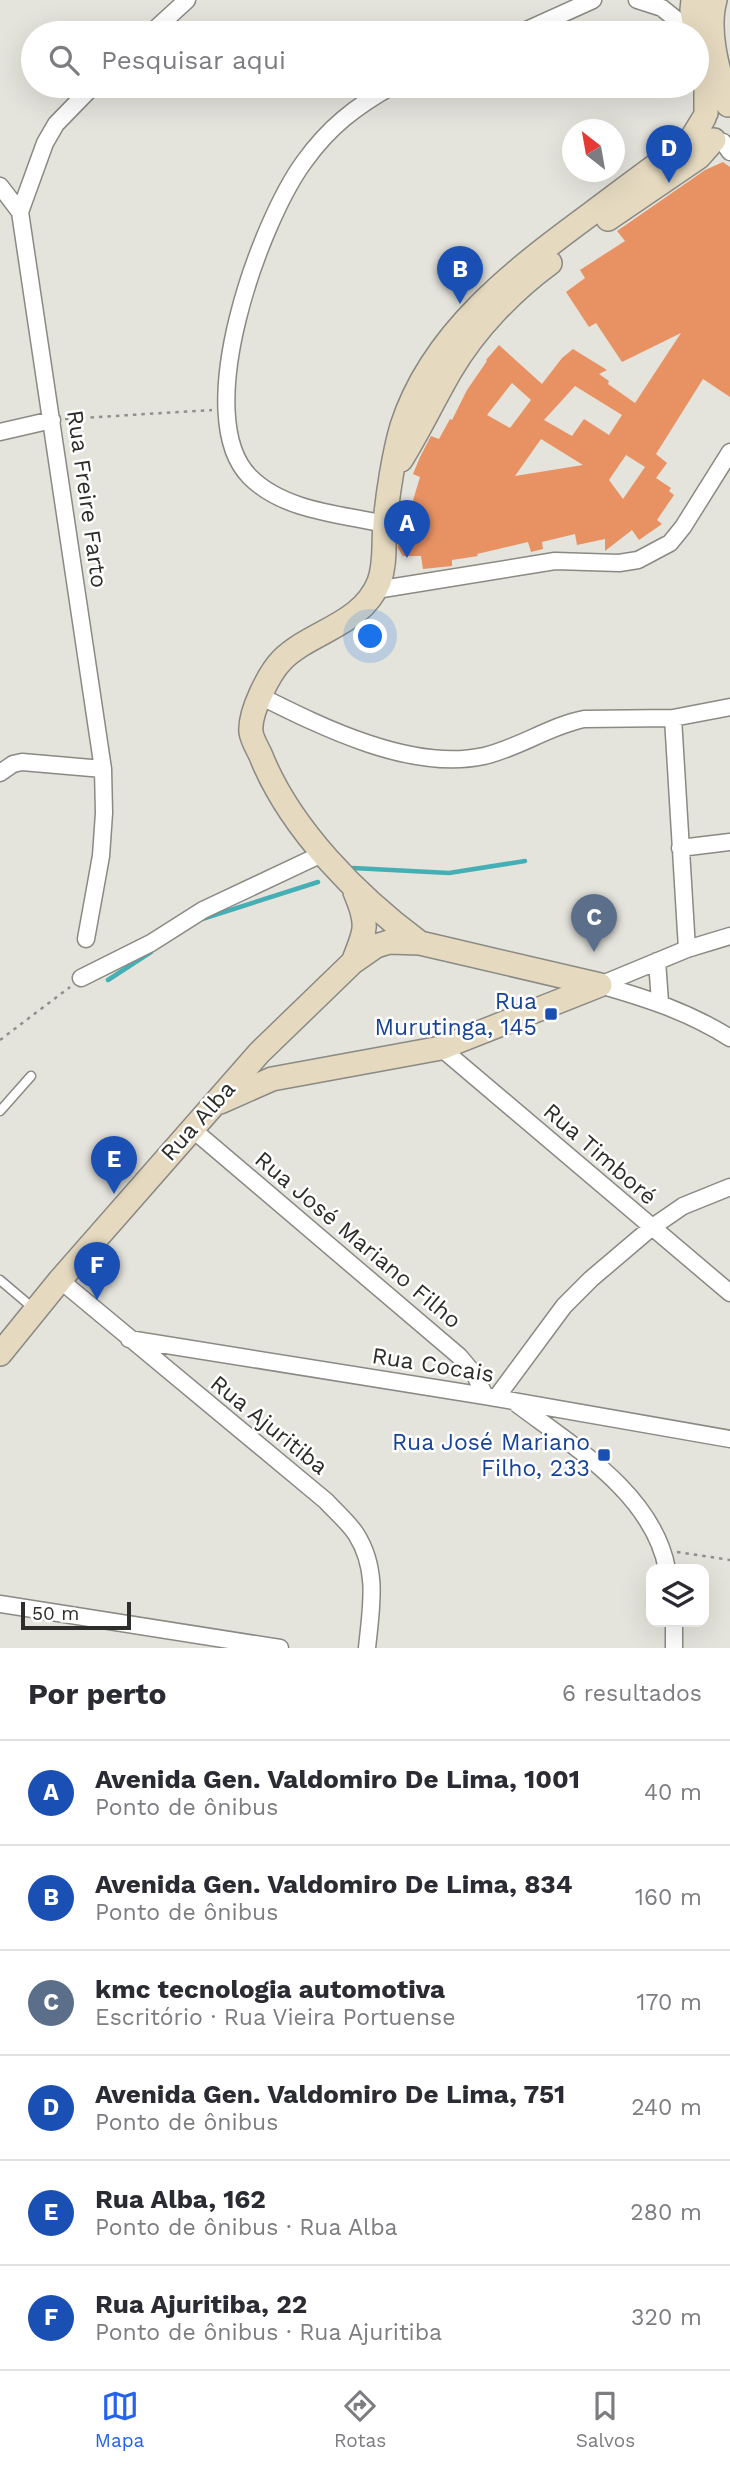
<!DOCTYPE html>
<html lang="pt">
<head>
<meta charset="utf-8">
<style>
  body { margin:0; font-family:"Work Sans",sans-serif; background:#f2f2f3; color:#2b2b33 }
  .controls { position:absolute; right:21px; bottom:21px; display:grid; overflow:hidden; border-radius:14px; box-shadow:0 7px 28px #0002 }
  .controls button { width:63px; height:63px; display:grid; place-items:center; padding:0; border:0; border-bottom:2px solid #e1e1e2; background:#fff; color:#2b2b33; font:35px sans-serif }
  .compass { position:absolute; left:562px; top:119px; width:63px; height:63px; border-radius:50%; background:#fff; box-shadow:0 7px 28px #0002; rotate:329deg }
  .scale { position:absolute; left:21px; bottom:18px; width:110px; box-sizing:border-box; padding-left:7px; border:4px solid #2d2d2a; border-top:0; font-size:19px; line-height:24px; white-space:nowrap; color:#2d2d2a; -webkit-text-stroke:5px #fff; paint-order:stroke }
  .you { position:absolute; left:371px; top:637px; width:24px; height:24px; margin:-18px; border:5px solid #fff; border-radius:50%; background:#1a73e8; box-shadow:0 0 0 10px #1a73e833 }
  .badge { display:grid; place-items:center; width:46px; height:46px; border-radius:50%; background:#2563eb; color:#fff; font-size:23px; font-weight:700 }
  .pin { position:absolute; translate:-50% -58px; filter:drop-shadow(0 2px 4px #0008) }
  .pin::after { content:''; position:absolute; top:37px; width:24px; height:21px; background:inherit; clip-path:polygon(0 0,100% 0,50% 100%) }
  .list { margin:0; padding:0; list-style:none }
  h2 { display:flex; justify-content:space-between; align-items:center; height:91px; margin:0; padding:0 28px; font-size:30px }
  h2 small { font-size:23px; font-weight:400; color:#7c7c81 }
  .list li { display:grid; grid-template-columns:46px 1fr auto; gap:21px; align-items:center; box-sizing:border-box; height:105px; padding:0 28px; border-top:2px solid #e1e1e2 }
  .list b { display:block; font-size:26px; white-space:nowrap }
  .list p { margin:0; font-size:23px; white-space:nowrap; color:#7c7c81 }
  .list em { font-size:23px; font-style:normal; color:#7c7c81 }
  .icon { flex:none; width:38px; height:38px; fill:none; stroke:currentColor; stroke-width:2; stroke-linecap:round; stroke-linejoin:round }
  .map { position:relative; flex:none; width:730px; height:1648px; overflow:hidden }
  .search { position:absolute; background:#fff; box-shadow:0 7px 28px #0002; left:21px; right:21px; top:21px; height:77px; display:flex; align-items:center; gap:18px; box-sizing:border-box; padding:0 24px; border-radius:38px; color:#7c7c81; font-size:26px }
  .sheet { height:721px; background:#fff }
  nav { display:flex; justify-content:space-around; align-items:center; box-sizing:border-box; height:98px; border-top:2px solid #e1e1e2; background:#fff; font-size:19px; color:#7c7c81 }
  nav a { display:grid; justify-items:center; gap:4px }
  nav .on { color:#2563eb }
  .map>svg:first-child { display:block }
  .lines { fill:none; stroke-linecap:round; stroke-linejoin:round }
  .stream { stroke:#44afb4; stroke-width:4.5 }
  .building { fill:#e89264; fill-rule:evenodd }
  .lane-casing { stroke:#8a8983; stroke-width:11 }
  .street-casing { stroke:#8a8983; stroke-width:19 }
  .secondary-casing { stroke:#8a8983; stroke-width:26 }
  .path { stroke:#91918c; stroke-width:2.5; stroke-dasharray:3.5 5; stroke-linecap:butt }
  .lane { stroke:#fff; stroke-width:8 }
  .street { stroke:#fff; stroke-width:16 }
  .secondary { stroke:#e5dac0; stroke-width:23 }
  .transit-dot { fill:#1a4fb4; stroke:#fff; stroke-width:2.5 }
  .labels { text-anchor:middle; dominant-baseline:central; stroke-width:5; stroke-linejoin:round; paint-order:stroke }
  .street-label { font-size:23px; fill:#2d2d2a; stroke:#fff }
  .transit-label { font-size:23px; fill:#164399; stroke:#fff; text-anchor:end }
</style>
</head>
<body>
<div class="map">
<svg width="730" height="1648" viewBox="0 0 730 1648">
  <rect width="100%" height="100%" fill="#e4e3dc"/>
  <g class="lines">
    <path class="stream" d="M353 868 449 873 525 861
      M199 920 318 882
      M108 980 151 952"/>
  </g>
  <path class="building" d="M723 162 730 167V397L703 379 656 454 667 463 656 478 671 488 669 491 674 495 657 520 662 524 639 540 632 530 605 551V539L577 545 575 534 542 542 543 549 531 552 528 542 477 554 478 556 452 560V566L423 569 421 556H403L398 548V538H406L409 507H411L420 477 413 474 420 457 431 436 439 439 450 419 452 420 467 390 487 361 486 360 499 345 542 384 562 358 573 349 607 370 599 374 609 381 608 384 635 403 681 333 622 362 596 323 589 327 566 292 585 278 580 270 625 241 617 231 705 170ZM512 383 531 400 510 428 487 415ZM575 386 622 415 609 435 584 419 572 436 544 420ZM541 439 583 465 515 476ZM626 455 645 467 623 499 609 480Z"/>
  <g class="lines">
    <defs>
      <path id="lane" d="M0 1111 31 1076
        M0 1280 33 1308"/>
      <path id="street" d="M637 0 662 8 693 33
        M151 33 187 0
        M520 33 593 0
        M723 142 730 152
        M0 186 20 212
        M0 432 52 420
        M385 524C340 514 284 511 250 477 189 416 260 222 304 162 329 127 355 107 392 86
        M376 590 555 561 619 563 638 560 670 543 683 527 730 452
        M260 696C322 727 412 772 484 756 519 748 549 726 584 719L673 718 730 707
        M673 718 687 949
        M0 773 13 764 22 762 103 769
        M680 848 730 842
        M86 939 101 856 104 813 103 769 20 212 45 143 56 124 93 86
        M657 961 660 1002
        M81 978 151 943 203 910 324 853
        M600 985C646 998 689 1012 730 1038
        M600 985 687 949 730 936
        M441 1048 730 1293
        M191 1128 459 1356 475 1375 485 1396
        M60 1280 326 1501C336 1512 348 1522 356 1534 379 1570 371 1608 367 1648
        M129 1339 485 1396 730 1439
        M496 1398 564 1306 591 1279 651 1228 683 1206 730 1187
        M517 1404C574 1447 653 1494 667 1569
        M0 1604 280 1648
        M674 1622V1648"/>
      <path id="secondary" d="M693 0 692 10 696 33
        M715 0C706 32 719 73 728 105
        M700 48 706 77V113
        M608 219 699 157 714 140
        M401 460C419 431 434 399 451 370 475 329 512 291 550 263
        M420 943C358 897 290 829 261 756 258 749 252 740 251 732 249 713 269 673 282 660 311 631 362 625 379 582 386 563 383 545 385 525 387 497 394 453 402 426 432 332 516 269 592 213 624 189 657 164 690 141L704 118
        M353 962C366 930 369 925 355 892
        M220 1102 272 1079 441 1048 600 985
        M0 1354 60 1280 259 1053 353 962 376 946 389 942 420 943 600 985"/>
    </defs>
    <use href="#lane" class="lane-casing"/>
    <use href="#street" class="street-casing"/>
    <use href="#secondary" class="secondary-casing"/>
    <path class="path" d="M65 419 212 410
      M0 1040 70 987
      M677 1552 730 1560"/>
    <use href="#lane" class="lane"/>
    <use href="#street" class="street"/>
    <use href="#secondary" class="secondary"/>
  </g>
  <g class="transit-dot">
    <rect x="544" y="1007" width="14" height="14" rx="3.5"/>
    <rect x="597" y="1448" width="14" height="14" rx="3.5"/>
  </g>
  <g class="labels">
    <g class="street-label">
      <text transform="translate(87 499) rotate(82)">Rua Freire Farto</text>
      <text transform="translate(198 1121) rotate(-48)">Rua Alba</text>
      <text transform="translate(600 1154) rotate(41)">Rua Timboré</text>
      <text transform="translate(358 1240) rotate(40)">Rua José Mariano Filho</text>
      <text transform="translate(433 1365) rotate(9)">Rua Cocais</text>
      <text transform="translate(269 1425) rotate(39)">Rua Ajuritiba</text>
    </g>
    <g class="transit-label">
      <text x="537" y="1001">Rua<tspan x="537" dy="26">Murutinga, 145</tspan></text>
      <text x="590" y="1442">Rua José Mariano<tspan x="590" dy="26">Filho, 233</tspan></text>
    </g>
  </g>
</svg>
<div class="controls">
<button><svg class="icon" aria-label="layers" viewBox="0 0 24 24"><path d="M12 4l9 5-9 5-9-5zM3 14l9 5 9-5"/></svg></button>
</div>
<svg class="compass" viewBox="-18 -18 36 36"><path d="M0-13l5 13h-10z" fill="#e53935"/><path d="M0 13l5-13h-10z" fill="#7c7c81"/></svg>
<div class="scale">50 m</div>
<div class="you"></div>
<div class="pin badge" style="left:407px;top:558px;background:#1a4fb4">A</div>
<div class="pin badge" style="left:460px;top:304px;background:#1a4fb4">B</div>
<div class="pin badge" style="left:594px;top:952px;background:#5c6f8a">C</div>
<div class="pin badge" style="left:669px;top:183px;background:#1a4fb4">D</div>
<div class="pin badge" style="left:114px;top:1194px;background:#1a4fb4">E</div>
<div class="pin badge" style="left:97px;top:1300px;background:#1a4fb4">F</div>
<div class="search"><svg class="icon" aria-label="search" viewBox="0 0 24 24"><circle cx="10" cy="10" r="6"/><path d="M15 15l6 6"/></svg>Pesquisar aqui</div>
</div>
<section class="sheet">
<h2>Por perto<small>6 resultados</small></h2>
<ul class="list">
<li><span class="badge" style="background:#1a4fb4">A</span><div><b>Avenida Gen. Valdomiro De Lima, 1001</b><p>Ponto de ônibus</p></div><em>40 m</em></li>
<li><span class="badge" style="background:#1a4fb4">B</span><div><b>Avenida Gen. Valdomiro De Lima, 834</b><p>Ponto de ônibus</p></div><em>160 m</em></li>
<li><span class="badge" style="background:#5c6f8a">C</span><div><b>kmc tecnologia automotiva</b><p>Escritório · Rua Vieira Portuense</p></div><em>170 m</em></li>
<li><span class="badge" style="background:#1a4fb4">D</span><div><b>Avenida Gen. Valdomiro De Lima, 751</b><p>Ponto de ônibus</p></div><em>240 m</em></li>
<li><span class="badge" style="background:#1a4fb4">E</span><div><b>Rua Alba, 162</b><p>Ponto de ônibus · Rua Alba</p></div><em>280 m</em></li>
<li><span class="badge" style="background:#1a4fb4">F</span><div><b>Rua Ajuritiba, 22</b><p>Ponto de ônibus · Rua Ajuritiba</p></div><em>320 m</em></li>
</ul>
</section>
<nav>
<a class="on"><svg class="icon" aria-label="map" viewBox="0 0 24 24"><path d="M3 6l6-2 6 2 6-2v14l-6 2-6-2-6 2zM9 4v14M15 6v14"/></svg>Mapa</a>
<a><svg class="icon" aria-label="directions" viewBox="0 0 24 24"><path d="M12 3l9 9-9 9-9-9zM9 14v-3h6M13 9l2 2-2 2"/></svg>Rotas</a>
<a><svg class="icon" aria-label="saved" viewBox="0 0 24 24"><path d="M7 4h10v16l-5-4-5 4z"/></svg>Salvos</a>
</nav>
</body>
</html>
